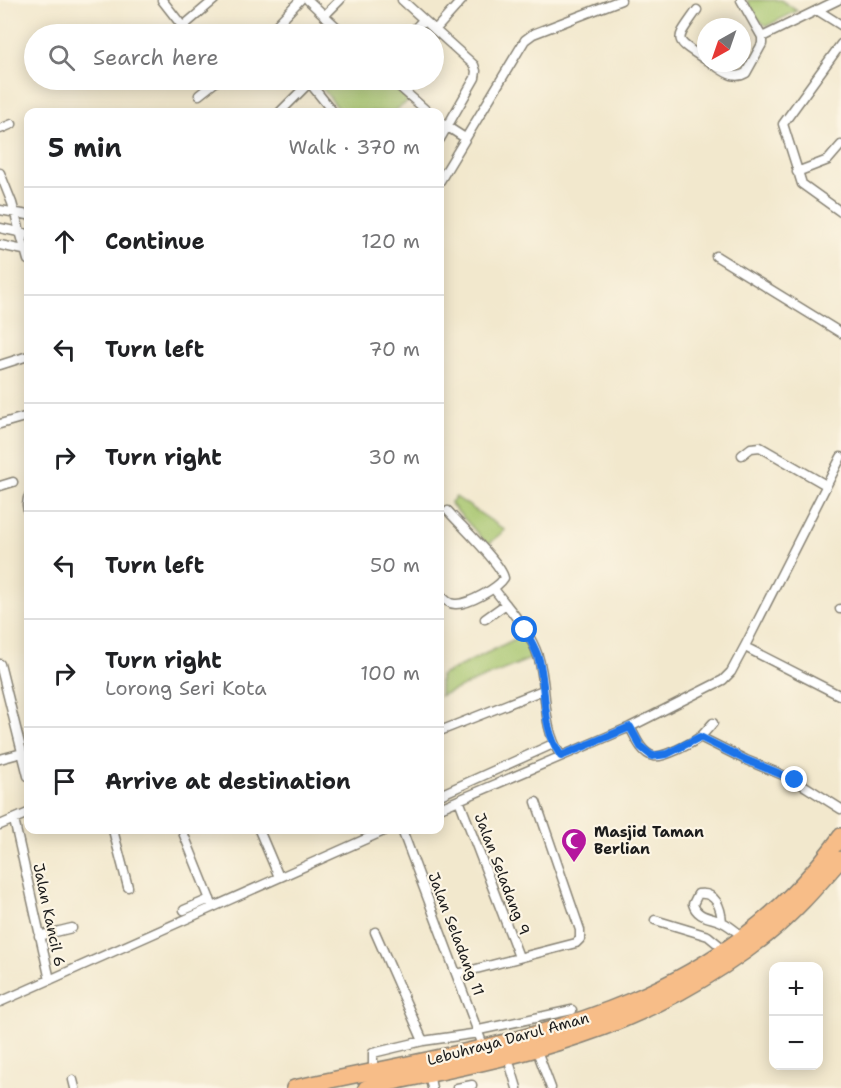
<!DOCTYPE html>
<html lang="en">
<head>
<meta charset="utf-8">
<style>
  body { margin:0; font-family:"Shantell Sans",sans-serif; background:#f6f6f6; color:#202124 }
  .controls { position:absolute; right:18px; bottom:18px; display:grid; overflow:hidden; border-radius:12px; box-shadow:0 3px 15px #0003 }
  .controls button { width:54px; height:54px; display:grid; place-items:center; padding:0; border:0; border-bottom:2px solid #e0e0e0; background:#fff; color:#202124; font:30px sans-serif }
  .compass { position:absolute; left:697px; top:18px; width:54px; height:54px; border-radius:50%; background:#fff; box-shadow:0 3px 15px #0003; rotate:220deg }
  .stop { position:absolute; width:18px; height:18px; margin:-14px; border:4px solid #1a73e8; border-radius:50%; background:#fff }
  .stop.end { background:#1a73e8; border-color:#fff; box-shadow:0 2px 6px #0008 }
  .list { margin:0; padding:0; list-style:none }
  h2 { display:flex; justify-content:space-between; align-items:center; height:78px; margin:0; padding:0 24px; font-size:26px }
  h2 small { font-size:20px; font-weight:400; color:#757577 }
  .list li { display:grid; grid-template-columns:39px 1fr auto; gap:18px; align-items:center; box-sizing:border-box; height:108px; padding:0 24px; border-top:2px solid #e0e0e0 }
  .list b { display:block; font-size:22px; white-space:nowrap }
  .list p { margin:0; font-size:20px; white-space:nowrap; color:#757577 }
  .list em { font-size:20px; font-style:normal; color:#757577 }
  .icon { flex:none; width:33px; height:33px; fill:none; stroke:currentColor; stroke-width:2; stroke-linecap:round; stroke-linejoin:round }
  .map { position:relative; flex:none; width:841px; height:1088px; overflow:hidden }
  .search { position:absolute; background:#fff; box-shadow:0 3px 15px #0003; left:24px; top:24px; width:420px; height:66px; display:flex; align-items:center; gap:15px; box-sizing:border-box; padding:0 21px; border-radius:33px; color:#757577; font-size:22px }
  .panel { position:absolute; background:#fff; box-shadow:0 3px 15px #0003; left:24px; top:108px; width:420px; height:726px; border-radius:12px }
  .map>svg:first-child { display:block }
  .green { fill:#a6c56d; stroke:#617044; stroke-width:1.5 }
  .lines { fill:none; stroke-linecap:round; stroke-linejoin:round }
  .street-casing { stroke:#878274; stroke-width:11 }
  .highway-casing { stroke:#878274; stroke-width:18 }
  .street { stroke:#fff; stroke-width:8 }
  .highway { stroke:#f7bd88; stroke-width:15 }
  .route { stroke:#1a73e8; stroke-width:8 }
  .labels { text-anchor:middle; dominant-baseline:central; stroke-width:4.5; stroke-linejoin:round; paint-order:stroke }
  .poi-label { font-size:15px; font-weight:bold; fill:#1c1c1c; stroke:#fcf5e5; text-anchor:start }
  .street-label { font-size:15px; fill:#1c1c1c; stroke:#fcf5e5 }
</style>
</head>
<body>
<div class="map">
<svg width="841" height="1088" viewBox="0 0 841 1088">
  <rect width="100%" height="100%" fill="#fcf5e5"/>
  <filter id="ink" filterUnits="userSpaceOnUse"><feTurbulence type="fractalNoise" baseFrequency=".0167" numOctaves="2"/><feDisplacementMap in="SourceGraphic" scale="12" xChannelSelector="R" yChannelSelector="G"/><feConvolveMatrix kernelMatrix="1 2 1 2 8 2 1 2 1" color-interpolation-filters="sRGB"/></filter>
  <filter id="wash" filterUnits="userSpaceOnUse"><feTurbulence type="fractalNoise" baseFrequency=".008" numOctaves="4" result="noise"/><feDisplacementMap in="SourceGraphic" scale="24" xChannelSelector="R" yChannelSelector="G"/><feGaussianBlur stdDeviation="1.35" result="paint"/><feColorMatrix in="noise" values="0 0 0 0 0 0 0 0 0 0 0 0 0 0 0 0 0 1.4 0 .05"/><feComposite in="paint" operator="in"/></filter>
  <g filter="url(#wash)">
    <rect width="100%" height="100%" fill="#f2e8cd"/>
    <path class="green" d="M747 0H781L797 11 767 26 757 19Z
      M319 80H388L409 101 393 112H341L317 81Z
      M456 497 505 530 488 545 450 503Z
      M525 634 535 657 440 696V676Z"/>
  </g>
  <g filter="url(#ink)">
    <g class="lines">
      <defs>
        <path id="street" d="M162 0 183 27
          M308 0 344 34
          M402 0 474 65 476 71 475 78 440 139
          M697 10C675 42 672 38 706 60
          M817 10 841 25
          M324 16 340 0
          M435 30 462 0
          M174 34 214 0
          M268 34 300 0
          M410 34 423 20
          M762 37 838 0
          M841 44 783 124 802 184 841 212
          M711 63C723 70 733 81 746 73L762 44V37L741 0
          M392 80 428 112
          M309 82 333 112
          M199 95 218 80
          M280 112 312 80
          M440 122 465 138
          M0 129 12 124
          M797 172 828 160 841 145
          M0 173 12 203 28 260
          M440 181 525 40 533 34 621 0
          M0 210 28 215
          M0 228 28 234
          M0 245 28 251
          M716 256 841 333
          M0 365 28 356
          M0 424 28 416
          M742 455 751 448 760 447 826 485
          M0 486 13 482
          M28 498 27 505 28 512
          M494 589C510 610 530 631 538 656 549 690 540 724 561 756
          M440 594C443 598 449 604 455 604 468 605 498 588 504 578 501 563 460 525 448 511
          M840 609H841
          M485 619 506 604
          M749 649 841 696
          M0 664 28 776
          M630 727C635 736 641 753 653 756 662 759 692 743 700 737 705 733 709 727 713 723
          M440 731 543 690
          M700 737 746 760 795 780 841 809
          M0 759 22 753
          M440 795 553 744
          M459 800 519 957
          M440 808 630 727 723 680 731 672 746 644 841 457
          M14 820 50 980
          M0 825 28 813
          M113 830 128 887
          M182 830 213 907
          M259 830 279 877
          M402 830 484 1048
          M184 910 210 899
          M655 920 708 936 725 950
          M722 922C721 908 716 891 698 894L693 904C697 918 711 917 722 922 729 925 737 932 743 937
          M375 932 423 1041
          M39 936 72 928
          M457 974 576 943 580 939V930L536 802
          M0 1002 386 830
          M479 1030 572 1010
          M536 1048 551 1088
          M507 1055 517 1088
          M373 1071V1053L423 1041 479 1033
          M429 1074 432 1088
          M73 1080 75 1088
          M457 1088 472 1085"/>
        <path id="highway" d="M294 1088C501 1042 707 1023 841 836
          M366 1088C438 1072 512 1059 582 1035 648 1013 714 977 768 934 795 912 818 885 841 859"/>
      </defs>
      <use href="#street" class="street-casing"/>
      <use href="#highway" class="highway-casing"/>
      <use href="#street" class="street"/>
      <use href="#highway" class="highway"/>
    </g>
  </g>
  <g class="lines" filter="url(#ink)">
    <path class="route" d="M525 630C530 640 536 649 539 660 547 693 541 727 561 756L630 727 641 747 652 756 667 754 700 737 746 760 795 780"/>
  </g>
  <defs>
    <symbol id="mosque-pin" viewBox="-11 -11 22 30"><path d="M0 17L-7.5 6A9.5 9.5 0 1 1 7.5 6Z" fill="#b5179e" stroke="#fcf5e5"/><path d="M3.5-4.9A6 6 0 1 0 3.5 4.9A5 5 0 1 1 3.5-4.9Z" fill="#fff"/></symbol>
  </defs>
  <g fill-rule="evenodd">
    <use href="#mosque-pin" x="559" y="826" width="30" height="40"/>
  </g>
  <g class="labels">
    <g class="poi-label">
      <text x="594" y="832">Masjid Taman<tspan x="594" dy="17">Berlian</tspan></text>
    </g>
    <g class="street-label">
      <text transform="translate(502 874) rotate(69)">Jalan Seladang 9</text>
      <text transform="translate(49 915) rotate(78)">Jalan Kancil 6</text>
      <text transform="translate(456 934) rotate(69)">Jalan Seladang 11</text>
      <text transform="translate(508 1039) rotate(-15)">Lebuhraya Darul Aman</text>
    </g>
  </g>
</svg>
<div class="controls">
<button>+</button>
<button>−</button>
</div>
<svg class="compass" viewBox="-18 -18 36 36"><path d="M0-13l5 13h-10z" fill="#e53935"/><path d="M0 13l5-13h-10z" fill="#757577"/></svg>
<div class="stop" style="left:525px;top:630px"></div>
<div class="stop end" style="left:795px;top:780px"></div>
<div class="search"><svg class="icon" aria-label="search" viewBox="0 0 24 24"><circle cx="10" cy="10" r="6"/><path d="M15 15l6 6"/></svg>Search here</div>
<section class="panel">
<h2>5 min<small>Walk · 370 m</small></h2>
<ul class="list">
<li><svg class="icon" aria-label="ahead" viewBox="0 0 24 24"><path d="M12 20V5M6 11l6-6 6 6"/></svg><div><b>Continue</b></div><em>120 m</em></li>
<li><svg class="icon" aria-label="left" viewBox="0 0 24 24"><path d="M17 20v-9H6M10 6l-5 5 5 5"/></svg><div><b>Turn left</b></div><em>70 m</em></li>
<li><svg class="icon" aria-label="right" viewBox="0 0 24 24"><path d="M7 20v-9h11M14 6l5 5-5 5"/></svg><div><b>Turn right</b></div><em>30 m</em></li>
<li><svg class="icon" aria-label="left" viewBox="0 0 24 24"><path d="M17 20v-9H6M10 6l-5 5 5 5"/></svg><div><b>Turn left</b></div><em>50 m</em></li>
<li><svg class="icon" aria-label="right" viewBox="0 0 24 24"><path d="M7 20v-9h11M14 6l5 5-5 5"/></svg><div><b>Turn right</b><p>Lorong Seri Kota</p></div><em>100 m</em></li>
<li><svg class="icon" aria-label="arrive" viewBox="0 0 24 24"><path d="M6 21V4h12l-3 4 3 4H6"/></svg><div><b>Arrive at destination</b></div></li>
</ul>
</section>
</div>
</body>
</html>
